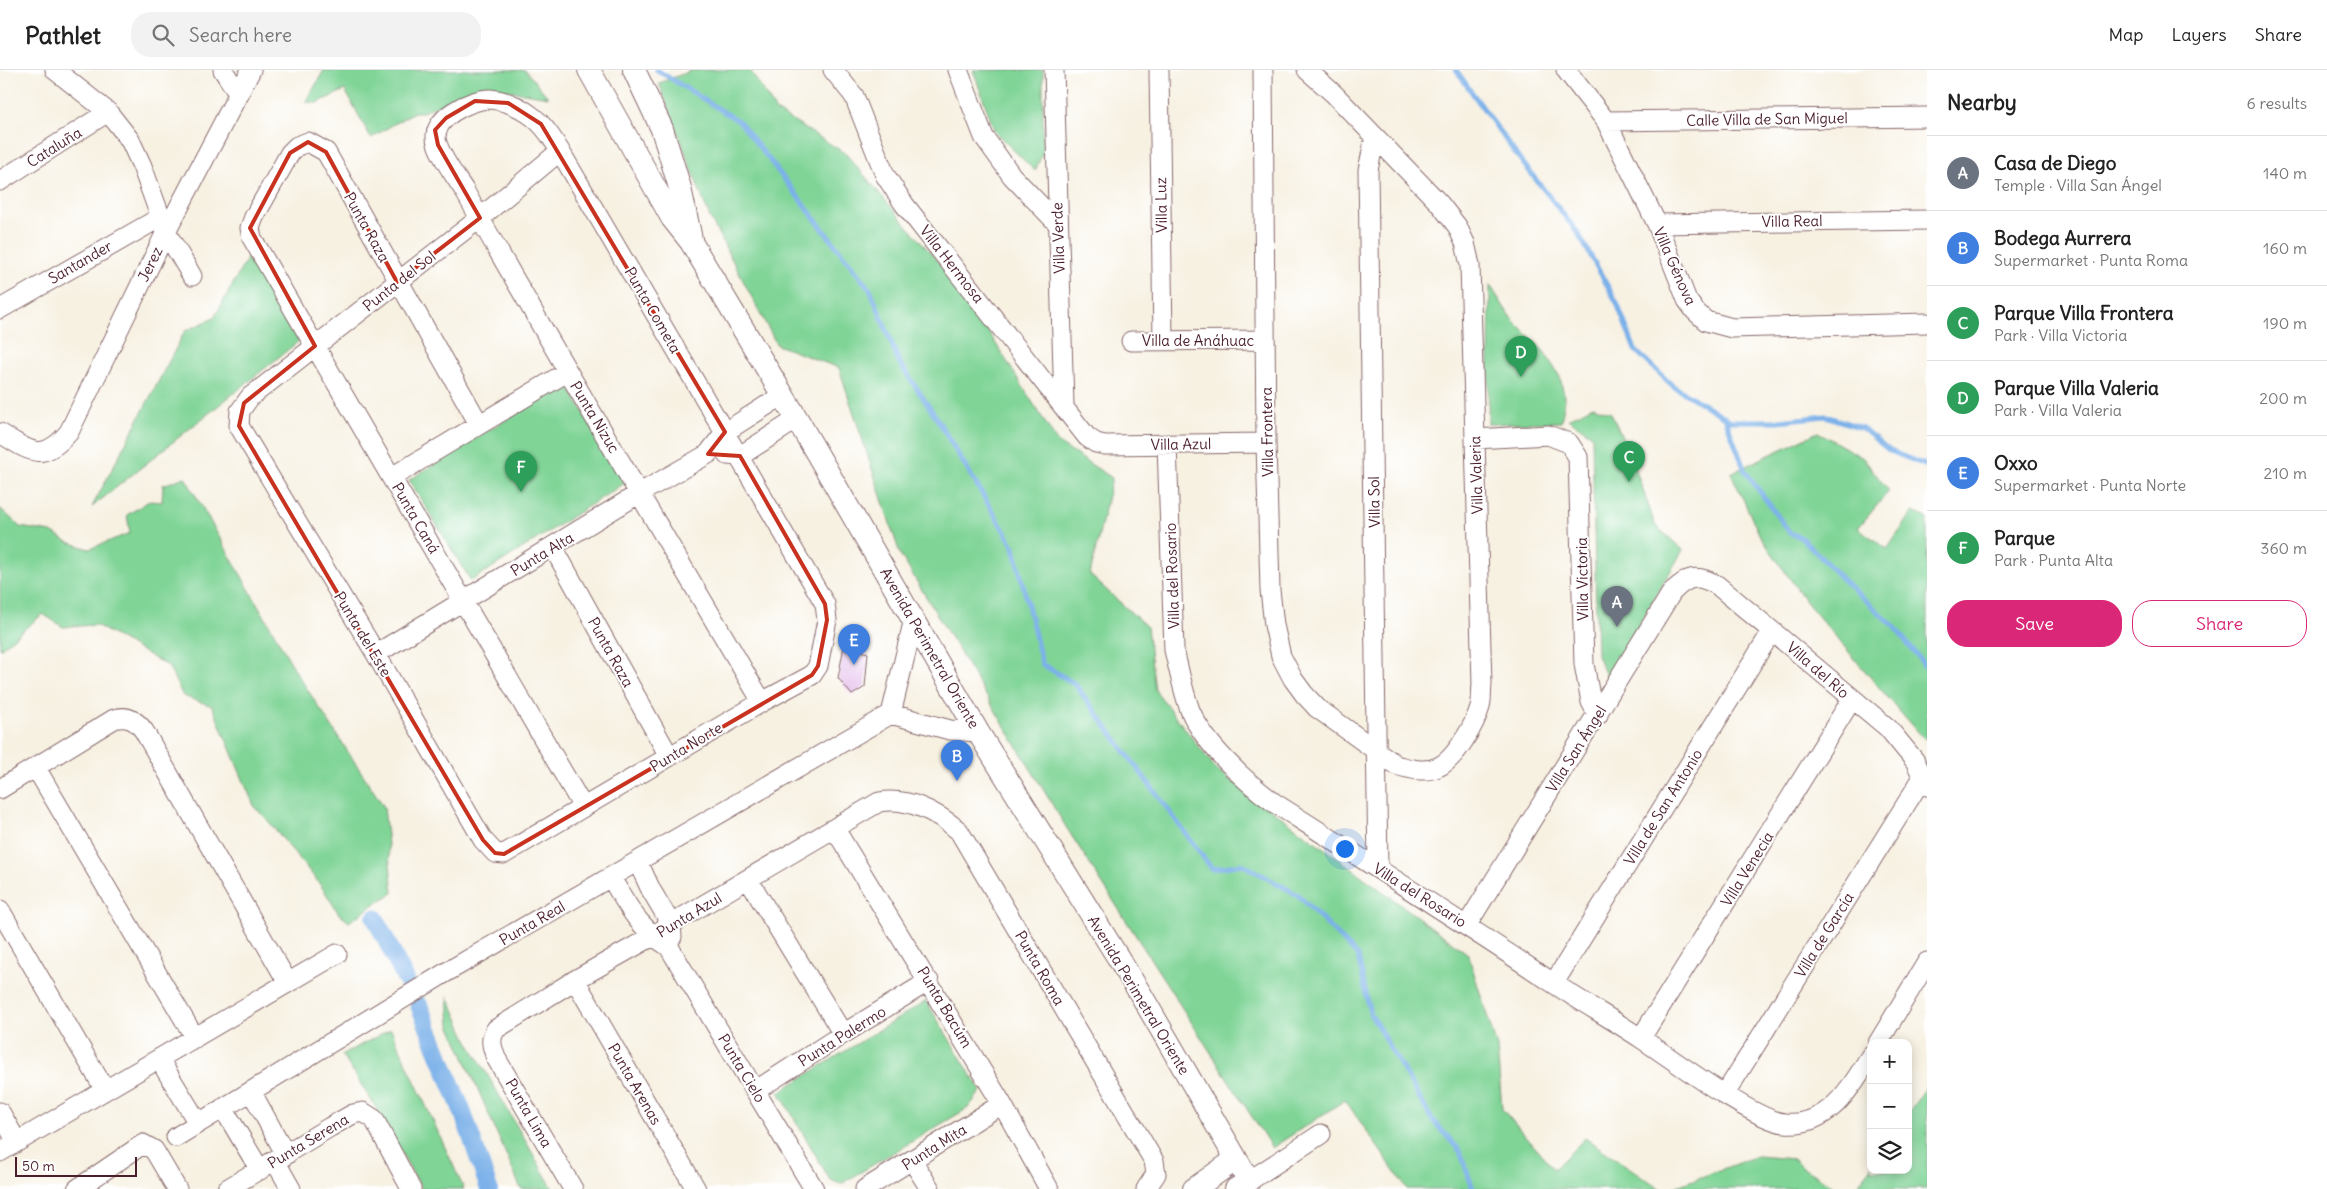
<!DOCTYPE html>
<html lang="en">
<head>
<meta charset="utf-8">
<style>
  body { margin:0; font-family:Delius,sans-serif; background:#f2f2f2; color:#222 }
  .controls { position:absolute; right:15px; bottom:15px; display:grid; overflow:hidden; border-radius:10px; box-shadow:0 2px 12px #0003 }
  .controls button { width:45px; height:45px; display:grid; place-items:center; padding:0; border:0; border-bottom:1px solid #e0e0e0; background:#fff; color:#222; font:25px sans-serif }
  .scale { position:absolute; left:15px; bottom:12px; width:122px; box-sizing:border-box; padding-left:5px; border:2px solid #4a1f2b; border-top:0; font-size:14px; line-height:18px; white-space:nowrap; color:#4a1f2b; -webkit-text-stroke:4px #fff; paint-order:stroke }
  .you { position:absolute; left:1344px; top:778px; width:18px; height:18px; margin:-12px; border:4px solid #fff; border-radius:50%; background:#1a73e8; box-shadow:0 0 0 8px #1a73e833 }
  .badge { display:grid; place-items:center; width:32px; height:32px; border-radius:50%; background:#db2777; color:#fff; font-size:16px; font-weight:700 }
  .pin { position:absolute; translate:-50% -41px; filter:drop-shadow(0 1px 2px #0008) }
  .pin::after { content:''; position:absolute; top:26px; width:18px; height:15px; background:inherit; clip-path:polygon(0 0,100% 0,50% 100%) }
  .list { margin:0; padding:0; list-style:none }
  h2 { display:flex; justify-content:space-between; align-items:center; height:65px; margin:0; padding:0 20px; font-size:21px }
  h2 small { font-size:16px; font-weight:400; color:#767676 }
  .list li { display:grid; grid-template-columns:32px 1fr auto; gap:15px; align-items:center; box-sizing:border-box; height:75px; padding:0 20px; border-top:1px solid #e0e0e0 }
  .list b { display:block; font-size:19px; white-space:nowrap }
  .list p { margin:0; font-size:16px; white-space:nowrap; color:#767676 }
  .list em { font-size:16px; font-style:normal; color:#767676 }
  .actions { display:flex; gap:10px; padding:15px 20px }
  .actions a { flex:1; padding:11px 0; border:1px solid #db2777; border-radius:20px; text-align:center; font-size:18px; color:#db2777 }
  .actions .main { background:#db2777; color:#fff }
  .icon { flex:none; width:28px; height:28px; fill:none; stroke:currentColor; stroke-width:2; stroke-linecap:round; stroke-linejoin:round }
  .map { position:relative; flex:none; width:1927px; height:1119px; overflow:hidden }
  header { display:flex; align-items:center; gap:30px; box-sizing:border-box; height:70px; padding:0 25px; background:#fff; border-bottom:1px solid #e0e0e0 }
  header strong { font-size:24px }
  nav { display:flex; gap:28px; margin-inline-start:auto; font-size:18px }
  .search { width:350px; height:45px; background:#f2f2f2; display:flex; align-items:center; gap:12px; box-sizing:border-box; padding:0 18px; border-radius:20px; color:#767676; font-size:19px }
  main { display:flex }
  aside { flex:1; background:#fff }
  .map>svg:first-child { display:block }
  .green { fill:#7fd496; stroke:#647a60 }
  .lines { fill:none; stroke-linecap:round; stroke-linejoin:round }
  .stream { stroke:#7bb1e9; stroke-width:5 }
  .canal { stroke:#7bb1e9; stroke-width:18 }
  .building { fill:#daa5e4 }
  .minor-casing { stroke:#87686b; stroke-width:21 }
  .tertiary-casing { stroke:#87686b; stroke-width:24 }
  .minor { stroke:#fff; stroke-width:19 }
  .tertiary { stroke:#fff; stroke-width:22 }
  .marked { fill:none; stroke:#c8321e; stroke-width:4; stroke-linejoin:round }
  .labels { text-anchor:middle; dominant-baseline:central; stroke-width:4; stroke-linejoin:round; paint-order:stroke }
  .street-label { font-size:15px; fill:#4a1f2b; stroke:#fff }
</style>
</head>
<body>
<header>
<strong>Pathlet</strong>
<div class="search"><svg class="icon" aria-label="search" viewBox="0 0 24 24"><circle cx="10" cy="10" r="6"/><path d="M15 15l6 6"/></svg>Search here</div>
<nav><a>Map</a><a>Layers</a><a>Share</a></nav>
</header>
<main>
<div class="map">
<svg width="1927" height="1119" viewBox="0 0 1927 1119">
  <rect width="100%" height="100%" fill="#fff"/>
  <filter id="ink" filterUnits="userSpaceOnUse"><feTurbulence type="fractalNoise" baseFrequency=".02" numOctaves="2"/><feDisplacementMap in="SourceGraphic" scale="10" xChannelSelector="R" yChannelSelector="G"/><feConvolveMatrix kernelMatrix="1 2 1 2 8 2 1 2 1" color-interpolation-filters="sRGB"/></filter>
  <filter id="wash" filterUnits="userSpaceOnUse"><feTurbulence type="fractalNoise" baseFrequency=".0096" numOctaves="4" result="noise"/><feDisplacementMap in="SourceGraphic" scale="20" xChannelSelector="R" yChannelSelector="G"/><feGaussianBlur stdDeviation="1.12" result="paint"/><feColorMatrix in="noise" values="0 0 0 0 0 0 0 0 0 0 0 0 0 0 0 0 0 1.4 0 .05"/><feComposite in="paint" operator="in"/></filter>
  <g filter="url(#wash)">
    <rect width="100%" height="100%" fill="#f7f1e2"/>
    <path class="green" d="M324 0H525L548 27 481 16 423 42H414L371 68 345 20 317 33 306 32Z
      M693 0H750L776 41 845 83 961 218 1058 373 1112 408 1090 505 1147 557 1155 620 1216 699 1468 884 1497 977 1502 1039 1554 1099 1585 1068 1661 1119H1407L1345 1030 1272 1078 1066 757 900 484 839 298 777 275 710 148 659 13Z
      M973 0H1043V82L1035 101 995 62Z
      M249 185 299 271 92 437 185 261 214 248Z
      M1490 215 1511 248 1543 280 1560 307 1565 329 1561 352 1488 354Z
      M566 312 625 413 471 511 409 410Z
      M1593 336 1611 343 1633 391 1655 455 1683 480 1607 608 1597 585 1592 365 1568 349Z
      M1818 362 1863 388 1889 421 1858 458 1887 479 1913 442 1927 448V670L1918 663 1807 533 1760 466 1731 403Z
      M185 407 298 605 384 737 393 823 376 833 349 852 339 844 320 814 265 747 255 738 212 636 183 626 168 596 96 555 63 557 43 544 0 579V438L20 457 51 462 68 472 89 479 130 463 127 445 149 431 162 432 163 415Z
      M448 926 467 969 553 1119H521L450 955Z
      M926 931 981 1021 968 1038 841 1114 830 1110 779 1022Z
      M391 959 464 1119H422L373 1033 342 985Z
      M1927 1016V1119H1855L1871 1096V1100H1908V1043Z
      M1757 1086 1794 1089 1803 1098 1838 1119H1669Z"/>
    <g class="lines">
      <path class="stream" d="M657 0 740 52 871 221 899 292 934 344 1014 477 1042 594 1075 614 1212 799 1242 794 1298 825 1358 886 1370 943 1431 1048 1460 1081 1473 1119
        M1456 0 1515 83 1578 163 1617 233 1635 280 1673 316 1731 351H1779L1825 346 1862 358 1890 381 1927 396
        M1725 347 1745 401 1790 463 1802 468 1843 510 1894 556 1927 599"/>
      <path class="canal" d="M375 848 406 910
        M419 935 463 1043 489 1119"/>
    </g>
    <g id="blocks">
      <path class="building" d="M844 576 868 583 865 617 852 625 838 608Z"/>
    </g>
  </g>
  <g filter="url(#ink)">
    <use href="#blocks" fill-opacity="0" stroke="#87686b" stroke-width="1"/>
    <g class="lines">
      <defs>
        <path id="minor" d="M55 0 108 42 130 70 142 96 166 162 192 206
          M223 0 239 25
          M833 0 854 26 885 105 904 134 1087 367 1096 373 1105 375 1266 373
          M958 0 984 67 1012 106 1058 154
          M1054 0 1064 335
          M1159 0 1163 270
          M1263 0 1266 373 1270 520 1274 555 1281 586 1293 609 1304 624 1317 638 1396 695C1410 699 1425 703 1438 697 1455 690 1475 654 1480 637 1482 630 1481 621 1482 614L1470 195 1465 173 1457 156 1439 133 1334 24 1307 0
          M1566 0 1606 51 1657 154 1687 230 1695 241 1706 251 1732 258 1927 253
          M1606 51 1927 47
          M1375 67 1368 100 1378 799
          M560 81 480 148 250 327 240 341 239 356 376 584 483 770 495 783 504 784 762 632 812 605 818 596 827 550 825 534 567 93C557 76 546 55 529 44 519 36 503 30 490 29 470 29 429 49 437 73 442 89 455 106 464 120 483 154 502 188 522 222 600 359 682 495 762 632
          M0 111 108 42
          M1657 154 1927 150
          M0 239 161 147
          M1131 271 1265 270
          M479 354 326 82 308 72 297 76 290 83 254 147 250 158 252 168 583 737
          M0 363C30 381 42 394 69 362L166 162 251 0
          M1475 369 1548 365 1569 373 1578 387 1584 594 1591 632 1598 645
          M1167 374 1174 580C1179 600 1183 621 1190 640 1204 674 1245 711 1273 732 1367 792 1460 851 1553 913 1582 932 1613 950 1642 969 1671 988 1755 1051 1785 1053 1829 1057 1851 1017 1871 985
          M727 385 740 386 797 349
          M392 407 567 302
          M553 477 669 686
          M376 584 640 423 708 384 725 362 783 325
          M891 644 914 549
          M36 698 195 968
          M0 719 114 649C127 645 136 650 144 661L288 913
          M835 759 1002 1034 1049 1119
          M638 792 651 820 671 854 672 867
          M611 808C630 839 638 857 669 877L814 1119
          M748 809 843 964
          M0 840 105 1020
          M1467 855 1672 522C1688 506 1697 504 1717 515L1888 658 1915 691 1927 716
          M575 910 696 1119
          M1554 913 1772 561
          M1641 968 1852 629
          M1878 973 1927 892
          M159 989 198 1053
          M251 1021 286 1085
          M755 1021 843 964 929 911
          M1725 1024 1923 707
          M223 1038 260 1100
          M0 1042 17 1072
          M176 1067 445 903 891 644 950 660 978 662
          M0 1082 337 884
          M912 1090 930 1119
          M275 1091 291 1119
          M1249 1111 1321 1064
          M77 1119 143 1074 154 1080 177 1119
          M227 1119 330 1057 353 1044 363 1042 374 1049 411 1119
          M573 1119 496 988C492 977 489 969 496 959L575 910 653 866 671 854 879 732C908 727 937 742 959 761L1154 1091 1156 1104 1146 1119
          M865 1119 1002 1034"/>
        <path id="tertiary" d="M589 0 672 148 691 172 797 349 978 662 1140 923 1249 1111 1236 1119
          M634 0 662 59 680 118 691 169
          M1194 1119 1235 1090"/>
      </defs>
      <use href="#minor" class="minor-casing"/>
      <use href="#tertiary" class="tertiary-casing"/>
      <use href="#minor" class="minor"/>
      <use href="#tertiary" class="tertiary"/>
    </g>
  </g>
  <path class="marked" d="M475 31 508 33 541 54 725 362 708 384 740 386 825 534 827 550 818 596 812 605 504 784 495 783 483 770 239 356 244 333 315 276 250 158 290 83 308 72 326 82 397 212 480 148 438 75 435 60 446 48Z"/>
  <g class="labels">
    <g class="street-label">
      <text transform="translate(1767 49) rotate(-1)">Calle Villa de San Miguel</text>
      <text transform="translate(54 77) rotate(-32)">Cataluña</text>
      <text transform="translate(1161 135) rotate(-91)">Villa Luz</text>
      <text transform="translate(1792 151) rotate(-1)">Villa Real</text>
      <text transform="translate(367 157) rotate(61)">Punta Raza</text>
      <text transform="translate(1058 168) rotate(-92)">Villa Verde</text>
      <text transform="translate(80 192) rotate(-30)">Santander</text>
      <text transform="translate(150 194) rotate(-64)">Jerez</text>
      <text transform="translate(952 194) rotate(52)">Villa Hermosa</text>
      <text transform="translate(1675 196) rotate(66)">Villa Génova</text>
      <text transform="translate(399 211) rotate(-38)">Punta del Sol</text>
      <text transform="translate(653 240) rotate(60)">Punta Cometa</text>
      <text x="1198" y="270">Villa de Anáhuac</text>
      <text transform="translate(595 347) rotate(59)">Punta Nizuc</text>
      <text transform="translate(1267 362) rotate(-91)">Villa Frontera</text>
      <text transform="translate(1181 374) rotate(-1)">Villa Azul</text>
      <text transform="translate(1476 405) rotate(-92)">Villa Valeria</text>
      <text transform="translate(1374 432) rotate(-91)">Villa Sol</text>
      <text transform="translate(416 448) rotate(60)">Punta Caná</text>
      <text transform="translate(542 484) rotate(-31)">Punta Alta</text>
      <text transform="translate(1172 506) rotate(-92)">Villa del Rosario</text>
      <text transform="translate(1582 509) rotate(-91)">Villa Victoria</text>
      <text transform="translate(363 564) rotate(59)">Punta del Este</text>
      <text transform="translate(930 578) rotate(60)">Avenida Perimetral Oriente</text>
      <text transform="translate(611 582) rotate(61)">Punta Raza</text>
      <text transform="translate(1818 600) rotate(41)">Villa del Río</text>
      <text transform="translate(686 677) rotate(-31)">Punta Norte</text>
      <text transform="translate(1576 679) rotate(-58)">Villa San Ángel</text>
      <text transform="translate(1663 737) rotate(-58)">Villa de San Antonio</text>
      <text transform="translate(1747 799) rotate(-58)">Villa Venecia</text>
      <text transform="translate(1420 825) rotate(32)">Villa del Rosario</text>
      <text transform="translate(689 845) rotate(-31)">Punta Azul</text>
      <text transform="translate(532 853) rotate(-30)">Punta Real</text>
      <text transform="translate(1824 865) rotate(-58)">Villa de García</text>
      <text transform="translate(1040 898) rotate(60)">Punta Roma</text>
      <text transform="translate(1139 925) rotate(59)">Avenida Perimetral Oriente</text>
      <text transform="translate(945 937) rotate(59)">Punta Bacúm</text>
      <text transform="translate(842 966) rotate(-32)">Punta Palermo</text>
      <text transform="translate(742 998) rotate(59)">Punta Cielo</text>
      <text transform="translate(635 1014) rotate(60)">Punta Arenas</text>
      <text transform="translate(529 1043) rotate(60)">Punta Lima</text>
      <text transform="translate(308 1071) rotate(-31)">Punta Serena</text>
      <text transform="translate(934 1077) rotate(-32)">Punta Mita</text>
    </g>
  </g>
</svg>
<div class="controls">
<button>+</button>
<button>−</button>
<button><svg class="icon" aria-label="layers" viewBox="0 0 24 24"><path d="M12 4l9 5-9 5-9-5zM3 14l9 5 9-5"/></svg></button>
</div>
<div class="scale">50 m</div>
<div class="you"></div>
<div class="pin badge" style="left:1617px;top:557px;background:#6b7280">A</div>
<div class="pin badge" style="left:957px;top:711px;background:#3f7fe0">B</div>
<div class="pin badge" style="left:1629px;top:412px;background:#2e9e5b">C</div>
<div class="pin badge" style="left:1521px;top:307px;background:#2e9e5b">D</div>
<div class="pin badge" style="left:854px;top:595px;background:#3f7fe0">E</div>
<div class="pin badge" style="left:521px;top:422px;background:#2e9e5b">F</div>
</div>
<aside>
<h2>Nearby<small>6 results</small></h2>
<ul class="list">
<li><span class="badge" style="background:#6b7280">A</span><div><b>Casa de Diego</b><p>Temple · Villa San Ángel</p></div><em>140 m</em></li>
<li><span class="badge" style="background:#3f7fe0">B</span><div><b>Bodega Aurrera</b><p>Supermarket · Punta Roma</p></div><em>160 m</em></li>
<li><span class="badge" style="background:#2e9e5b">C</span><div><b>Parque Villa Frontera</b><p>Park · Villa Victoria</p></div><em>190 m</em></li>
<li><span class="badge" style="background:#2e9e5b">D</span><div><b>Parque Villa Valeria</b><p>Park · Villa Valeria</p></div><em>200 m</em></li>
<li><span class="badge" style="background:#3f7fe0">E</span><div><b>Oxxo</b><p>Supermarket · Punta Norte</p></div><em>210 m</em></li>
<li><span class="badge" style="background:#2e9e5b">F</span><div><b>Parque</b><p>Park · Punta Alta</p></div><em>360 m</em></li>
</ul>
<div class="actions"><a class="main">Save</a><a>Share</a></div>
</aside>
</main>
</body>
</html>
